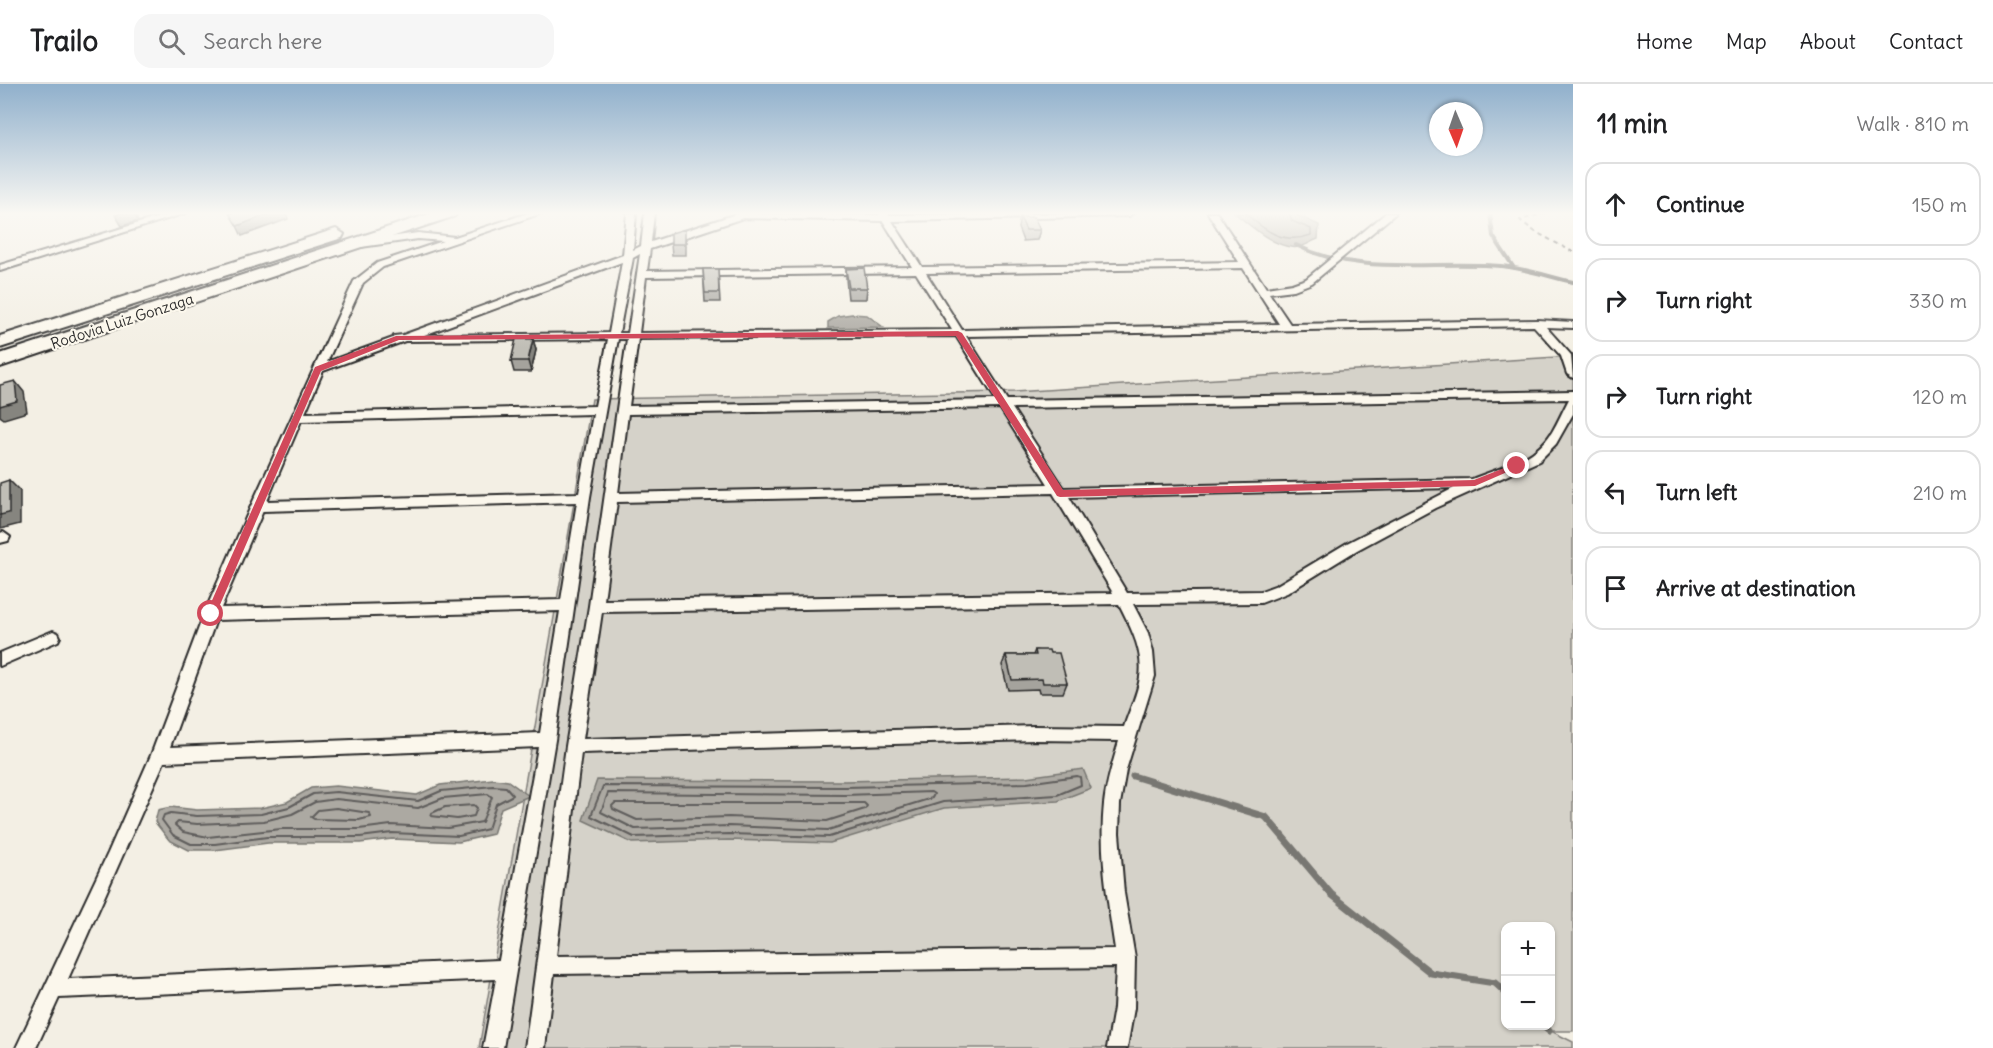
<!DOCTYPE html>
<html lang="en">
<head>
<meta charset="utf-8">
<style>
  body { margin:0; font-family:Delius,sans-serif; background:#f6f6f6; color:#202124 }
  .controls { position:absolute; right:18px; bottom:18px; display:grid; overflow:hidden; border-radius:12px; box-shadow:0 2px 4px #0004 }
  .controls button { width:54px; height:54px; display:grid; place-items:center; padding:0; border:0; border-bottom:2px solid #e0e0e0; background:#fff; color:#202124; font:30px sans-serif }
  .compass { position:absolute; left:1429px; top:18px; width:54px; height:54px; border-radius:50%; background:#fff; box-shadow:0 2px 4px #0004; rotate:178deg }
  .stop { position:absolute; width:18px; height:18px; margin:-14px; border:4px solid #d1495b; border-radius:50%; background:#fff }
  .stop.end { background:#d1495b; border-color:#fff; box-shadow:0 2px 6px #0008 }
  .list { margin:0; padding:0; list-style:none }
  h2 { display:flex; justify-content:space-between; align-items:center; height:78px; margin:0; padding:0 24px; font-size:26px }
  h2 small { font-size:20px; font-weight:400; color:#757577 }
  .list li { display:grid; grid-template-columns:39px 1fr auto; gap:18px; align-items:center; box-sizing:border-box; height:84px; margin:0 12px 12px; padding:0 12px; border:2px solid #e0e0e0; border-radius:18px }
  .list b { display:block; font-size:22px; white-space:nowrap }
  .list em { font-size:20px; font-style:normal; color:#757577 }
  .icon { flex:none; width:33px; height:33px; fill:none; stroke:currentColor; stroke-width:2; stroke-linecap:round; stroke-linejoin:round }
  .map { position:relative; flex:none; width:1573px; height:964px; overflow:hidden }
  header { display:flex; align-items:center; gap:36px; box-sizing:border-box; height:84px; padding:0 30px; background:#fff; border-bottom:2px solid #e0e0e0 }
  header strong { font-size:28px }
  nav { display:flex; gap:33px; margin-inline-start:auto; font-size:21px }
  .search { width:420px; height:54px; background:#f6f6f6; display:flex; align-items:center; gap:15px; box-sizing:border-box; padding:0 21px; border-radius:18px; color:#757577; font-size:22px }
  main { display:flex }
  aside { flex:1; background:#fff }
  .map>svg:first-child { display:block }
  .green { fill:#d5d2c9; stroke:#807e7a; stroke-width:1.5; fill-rule:evenodd }
  .water { fill:#aca9a2; stroke:#787772; stroke-width:1.5 }
  .lines { fill:none; stroke-linecap:round; stroke-linejoin:round }
  .shore-far1 { stroke:#5f5d5b; stroke-width:1.5 }
  .shore { stroke:#5f5d5b; stroke-width:2 }
  .stream-far1 { stroke:#787772; stroke-width:4 }
  .stream { stroke:#787772; stroke-width:7 }
  .street-casing { stroke:#2b2b2b; stroke-width:4 }
  .highway-casing { stroke:#2b2b2b; stroke-width:4 }
  .path { stroke:#2b2b2b; stroke-width:2; stroke-dasharray:4.5 4; stroke-linecap:butt }
  .street { fill:#fbf7ec; fill-rule:evenodd }
  .highway { fill:#fbf7ec; fill-rule:evenodd }
  .wall { fill:#a5a39d; stroke:#2b2b2b; stroke-width:1.5 }
  .shaded-wall { fill:#86857f; stroke:#2b2b2b; stroke-width:1.5 }
  .building { fill:#c0beb6; stroke:#2b2b2b; stroke-width:1.5 }
  .route { fill:#d1495b }
  .labels { text-anchor:middle; dominant-baseline:central; stroke-width:4.5; stroke-linejoin:round; paint-order:stroke }
  .far-street-label { font-size:15px; fill:#2b2b2b; stroke:#fbf7ec }
</style>
</head>
<body>
<header>
<strong>Trailo</strong>
<div class="search"><svg class="icon" aria-label="search" viewBox="0 0 24 24"><circle cx="10" cy="10" r="6"/><path d="M15 15l6 6"/></svg>Search here</div>
<nav><a>Home</a><a>Map</a><a>About</a><a>Contact</a></nav>
</header>
<main>
<div class="map">
<svg width="1573" height="964" viewBox="0 0 1573 964">
  <rect width="100%" height="100%" fill="#f3efe4"/>
  <filter id="ink" filterUnits="userSpaceOnUse"><feTurbulence type="fractalNoise" baseFrequency=".0167" numOctaves="2"/><feDisplacementMap in="SourceGraphic" scale="12" xChannelSelector="R" yChannelSelector="G"/><feConvolveMatrix kernelMatrix="1 2 1 2 8 2 1 2 1" color-interpolation-filters="sRGB"/></filter>
  <g filter="url(#ink)">
    <path class="green" d="M1573 272V947H1551L1573 958V964H479L592 315 1014 308ZM1506 842H1550V942H1506Z"/>
    <path class="water" d="M1235 129H1292L1319 141 1318 155C1312 157 1305 162 1299 163 1279 167 1250 142 1235 129Z
      M852 230 867 231 883 243 828 244V238L838 232Z
      M1083 685 1091 704 1058 717 944 724 830 759 729 756 632 759 583 736 597 696 845 697 1026 693Z
      M493 695 508 697 529 712 501 724 493 750 459 758 392 755 360 759H268L215 766H189L169 756 155 738 158 726 171 723 197 726 261 724 287 718 311 704 336 702 417 711 440 701Z"/>
    <g class="lines">
      <path class="shore-far1" d="M1245 129C1265 147 1284 161 1311 151V145L1292 137 1289 129"/>
      <path class="shore" d="M1077 692 1080 693 1081 701 1057 711 943 718 829 753 729 750 634 753 591 732 603 702 845 703 1027 699Z
        M493 702 506 703 513 711 496 720 488 745 459 752 392 749 360 753H267L215 760H191L173 751 162 736 164 731 171 729 197 732 261 730 289 723 313 710 336 708 418 717 441 707Z
        M931 708 934 710 932 714 828 746 729 742 635 745 601 728 608 709 845 711Z
        M488 710 492 713 482 738 448 744 391 741 359 745H281L208 753 183 748 175 741 178 738 197 740 264 737 292 730 315 718 336 715 418 724 443 714Z
        M615 719H864L867 722 865 725 827 737 729 733 637 736 613 725 612 722Z
        M474 721 477 724 474 732 457 735 431 732 432 729 445 723Z
        M336 724 369 729 371 733 359 736 314 735 311 733 318 726Z"/>
      <path class="stream-far1" d="M1490 129 1493 152 1514 184
        M1296 161C1359 193 1433 176 1501 182 1525 184 1550 193 1573 198"/>
      <path class="stream" d="M1133 692 1266 733 1331 810 1431 889 1495 899 1506 909
        M1543 942 1549 947"/>
      <defs>
        <path id="street" d="M172 129H186L0 187V181Z
          M528 129H542L383 183 363 199 327 278 393 254 394 252 403 251 623 171 627 129H636L633 166 641 162 645 129H654L651 158 739 129 880 131 879 129H888L889 131 1133 129 1129 132 892 137 922 183 1239 178 1208 129H1217L1266 204 1292 200 1306 195 1386 129H1396L1312 199 1294 206 1269 209 1290 240 1537 236 1573 238V244L1546 243 1571 271 1573 294 1567 290 1561 272 1534 242 966 252 1007 316 1573 307V330L1569 337 1556 360 1539 377 1435 424 1357 466 1287 509 1261 519 1133 520 1148 549 1153 568 1155 592 1126 686 1120 720 1119 749 1124 809 1135 874 1134 924 1127 964H1107L1114 924 1116 883 554 890 545 964H525L566 662 589 522 627 255H618L590 413 555 656 503 964H483L496 895 59 914 36 964H16L108 769 151 671 204 530 251 422 354 197 377 179 443 157 418 155 361 163 356 160 361 157 418 149 455 153ZM743 134 883 137 912 183 647 187 650 165ZM640 170 628 249H619L633 174ZM622 178 609 249 424 251ZM1243 184 1279 240 962 246 926 189ZM916 189 952 246 639 249 646 193ZM956 252 996 316 629 322 638 255ZM608 255 595 322 305 329 323 287 405 257ZM1569 315C1563 326 1558 338 1552 348 1534 377 1502 383 1472 395L1064 404 1012 324ZM1000 324 1048 400 618 409 628 330ZM593 330 579 409 267 417 301 337ZM1454 404 1347 459 1277 501 1261 507 1127 509 1069 413ZM1053 409 1113 509 604 516 617 418ZM577 418 561 516 221 524 263 427ZM1119 520C1130 542 1144 567 1140 593 1138 609 1129 627 1124 643L1034 642 583 655 602 528ZM560 527 540 649 170 663 216 536ZM1034 656 1119 657C1113 678 1106 699 1104 720 1099 768 1108 818 1115 865L556 872 581 669ZM538 663 499 876 68 895 164 678Z
          M3 448 10 453 8 457 0 459V449Z
          M53 547 58 549 60 553 58 557 0 582V569Z"/>
        <path id="highway" d="M432 129H457L455 132 0 283V270Z
          M336 145 344 150 342 154 0 264V252Z"/>
      </defs>
      <use href="#street" class="street-casing"/>
      <use href="#highway" class="highway-casing"/>
      <path class="path" d="M1546 129 1520 136 1534 147 1573 168"/>
      <use href="#street" class="street"/>
      <use href="#highway" class="highway"/>
    </g>
    <path class="wall" d="M1020 133 1040 146 1037 156 1023 157 1018 144Z
      M686 155V171H672L671 160Z
      M703 185H718L720 218H705Z
      M846 185 867 204 866 215H848L846 195Z
      M533 255 536 266 531 288H514L511 277Z
      M1035 566 1050 569 1067 599 1063 609H1039L1038 605 1008 606 1002 581 1006 571H1033Z"/>
    <path class="shaded-wall" d="M122 129H134L138 137 122 142 115 131Z
      M272 129H286L288 135 242 152 237 142Z
      M533 255 536 266 531 288 528 277Z
      M15 297 24 308 27 328 4 335 0 332V322Z
      M9 396 20 407V440L0 445V431Z"/>
    <path class="building" d="M229 129H272L237 142Z
      M1020 133H1034L1040 146H1026Z
      M685 145V160H671V149Z
      M864 184 867 204H849L846 185Z
      M703 185H718L719 209H705Z
      M516 255H533L528 277H511Z
      M15 297 17 317 0 322V301Z
      M9 396V429L0 431V399Z
      M1035 566H1049L1050 569H1059L1067 599H1043L1042 595 1012 596 1006 571H1036Z"/>
  </g>
  <linearGradient id="sky" x2="0" y2="1"><stop stop-color="#90b0cc"/><stop offset="0.49" stop-color="#faf8f3"/><stop offset="1" stop-color="#faf8f3" stop-opacity="0"/></linearGradient>
  <rect width="1573" height="264" fill="url(#sky)"/>
  <path class="route" d="M958 247 962 249 1063 406 1474 396 1517 379 1521 382 1475 402 1060 413 1057 412 956 252 399 256 321 287 216 530 211 534 206 530 315 283 396 252Z"/>
  <g class="labels">
    <g class="far-street-label">
      <text transform="translate(122 237) rotate(-18)">Rodovia Luiz Gonzaga</text>
    </g>
  </g>
</svg>
<div class="controls">
<button>+</button>
<button>−</button>
</div>
<svg class="compass" viewBox="-18 -18 36 36"><path d="M0-13l5 13h-10z" fill="#e53935"/><path d="M0 13l5-13h-10z" fill="#757577"/></svg>
<div class="stop" style="left:211px;top:530px"></div>
<div class="stop end" style="left:1517px;top:382px"></div>
</div>
<aside>
<h2>11 min<small>Walk · 810 m</small></h2>
<ul class="list">
<li><svg class="icon" aria-label="ahead" viewBox="0 0 24 24"><path d="M12 20V5M6 11l6-6 6 6"/></svg><div><b>Continue</b></div><em>150 m</em></li>
<li><svg class="icon" aria-label="right" viewBox="0 0 24 24"><path d="M7 20v-9h11M14 6l5 5-5 5"/></svg><div><b>Turn right</b></div><em>330 m</em></li>
<li><svg class="icon" aria-label="right" viewBox="0 0 24 24"><path d="M7 20v-9h11M14 6l5 5-5 5"/></svg><div><b>Turn right</b></div><em>120 m</em></li>
<li><svg class="icon" aria-label="left" viewBox="0 0 24 24"><path d="M17 20v-9H6M10 6l-5 5 5 5"/></svg><div><b>Turn left</b></div><em>210 m</em></li>
<li><svg class="icon" aria-label="arrive" viewBox="0 0 24 24"><path d="M6 21V4h12l-3 4 3 4H6"/></svg><div><b>Arrive at destination</b></div></li>
</ul>
</aside>
</main>
</body>
</html>
